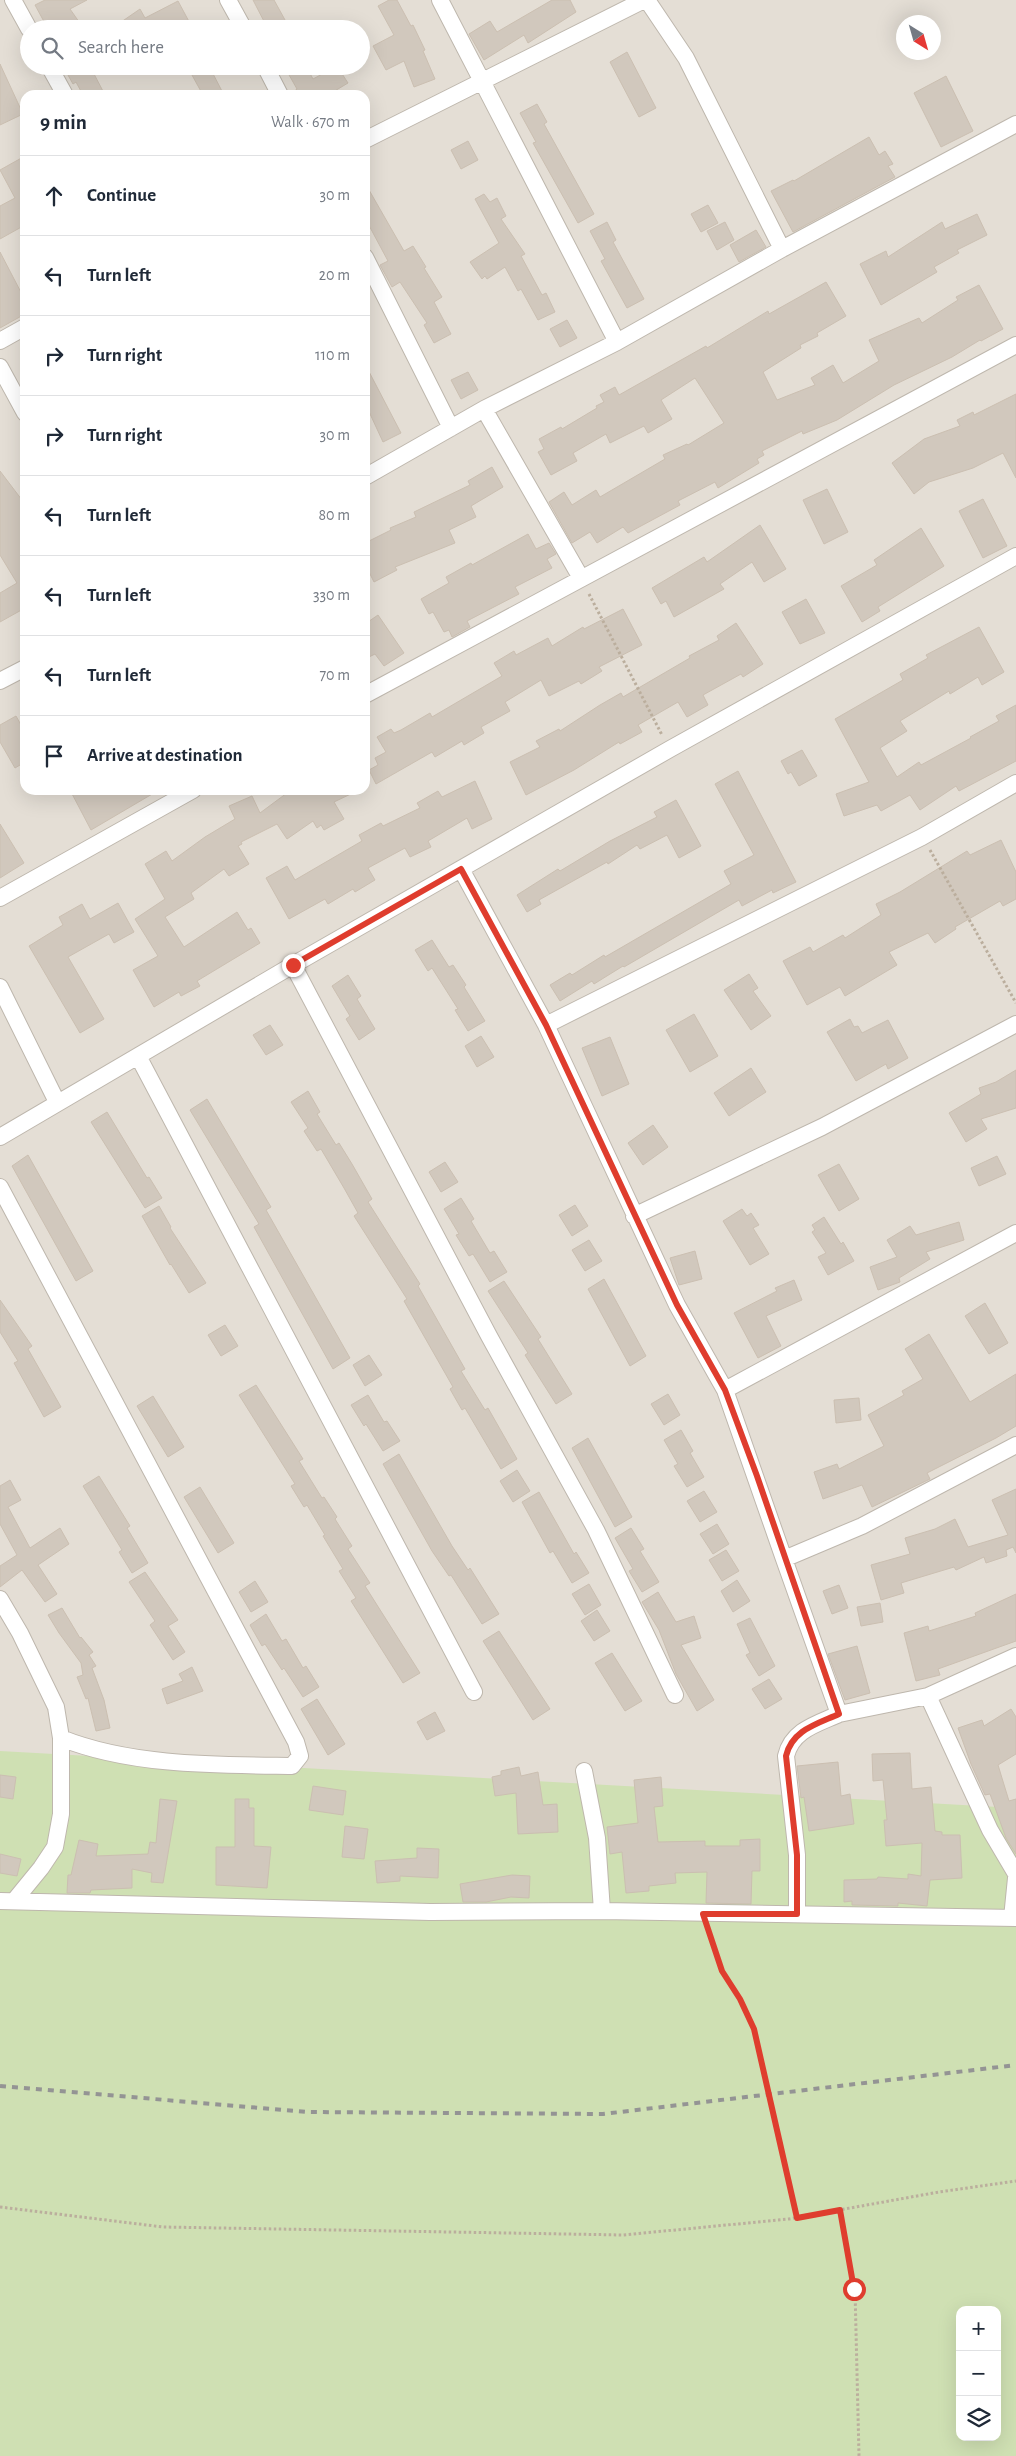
<!DOCTYPE html>
<html lang="en">
<head>
<meta charset="utf-8">
<style>
  body { margin:0; font-family:"Alegreya Sans",sans-serif; background:#f2f2f3; color:#1f2937 }
  .controls { position:absolute; right:15px; bottom:15px; display:grid; overflow:hidden; border-radius:10px; box-shadow:0 5px 20px #0002 }
  .controls button { width:45px; height:45px; display:grid; place-items:center; padding:0; border:0; border-bottom:1px solid #e0e1e3; background:#fff; color:#1f2937; font:25px sans-serif }
  .compass { position:absolute; left:896px; top:15px; width:45px; height:45px; border-radius:50%; background:#fff; box-shadow:0 5px 20px #0002; rotate:143deg }
  .stop { position:absolute; width:15px; height:15px; margin:-11px; border:4px solid #df3d2e; border-radius:50%; background:#fff }
  .stop.end { background:#df3d2e; border-color:#fff; box-shadow:0 1px 5px #0008 }
  .list { margin:0; padding:0; list-style:none }
  h2 { display:flex; justify-content:space-between; align-items:center; height:65px; margin:0; padding:0 20px; font-size:21px }
  h2 small { font-size:16px; font-weight:400; color:#747a83 }
  .list li { display:grid; grid-template-columns:32px 1fr auto; gap:15px; align-items:center; box-sizing:border-box; height:80px; padding:0 20px; border-top:1px solid #e0e1e3 }
  .list b { display:block; font-size:19px; white-space:nowrap }
  .list em { font-size:16px; font-style:normal; color:#747a83 }
  .icon { flex:none; width:28px; height:28px; fill:none; stroke:currentColor; stroke-width:2; stroke-linecap:round; stroke-linejoin:round }
  .map { position:relative; flex:none; width:1016px; height:2456px; overflow:hidden }
  .search { position:absolute; background:#fff; box-shadow:0 5px 20px #0002; left:20px; top:20px; width:350px; height:55px; display:flex; align-items:center; gap:12px; box-sizing:border-box; padding:0 18px; border-radius:28px; color:#747a83; font-size:19px }
  .panel { position:absolute; background:#fff; box-shadow:0 5px 20px #0002; left:20px; top:90px; width:350px; height:705px; border-radius:15px }
  .map>svg:first-child { display:block }
  .residential { fill:#e4ded5; fill-rule:evenodd }
  .green { fill:#cfe0b3; fill-rule:evenodd }
  .building { fill:#d1c8bd; stroke:#cbbfb1 }
  .lines { fill:none; stroke-linecap:round; stroke-linejoin:round }
  .street-casing { stroke:#beb7ad; stroke-width:18 }
  .path { stroke:#bbae9d; stroke-width:3; stroke-dasharray:2.5 2.5; stroke-linecap:butt }
  .street { stroke:#fff; stroke-width:16 }
  .rail { stroke:#949494; stroke-width:4; stroke-dasharray:6 6; stroke-linecap:butt }
  .route { stroke:#df3d2e; stroke-width:6 }
</style>
</head>
<body>
<div class="map">
<svg width="1016" height="2456" viewBox="0 0 1016 2456">
  <rect width="100%" height="100%" fill="#f1ede6"/>
  <path class="residential" d="M0 0H1016V1952L0 1955ZM904 22H934V52H904ZM29 29H361V66H29ZM25 95H365V790H25Z"/>
  <path class="green" d="M0 1751 1016 1808V2456H0ZM960 2310H997V2437H960Z"/>
  <path class="building" d="M45 0H87L70 9 84 29H48L35 5Z
    M253 0H274L290 29H268Z
    M389 0H397L411 26 413 25 425 50 423 51 435 79 414 87 404 61 386 70 373 46 394 35 378 6Z
    M552 0H570L576 12 528 43 524 35 484 60 469 34 490 21 497 32Z
    M178 1 193 29H111L140 9 145 18Z
    M627 52 656 108 639 117 610 62Z
    M0 64 23 114 0 125Z
    M63 66H104L93 72 105 95H83L76 82 73 84Z
    M187 66H209L224 95H203Z
    M284 66H306L313 79 337 66 348 83 328 95H290L297 89Z
    M946 76 973 131 941 147 914 93Z
    M537 104 547 122 544 124 594 214 578 223 533 143 536 142 520 113Z
    M869 137 879 155 885 151 893 164 888 166 895 177 793 232 771 191 793 180 794 181Z
    M468 141 478 160 461 169 451 150Z
    M25 156V225L0 239V206L15 198 0 170Z
    M365 183 404 251 413 246 426 267 424 268 442 297 434 302 451 334 434 343 424 325 427 323 400 282 392 287 380 265 388 261 365 218Z
    M484 194 490 202 497 198 506 216 501 219 525 254 521 256 542 295 546 293 555 312 538 320 521 289 518 291 505 267 487 279 485 276 482 279 470 262 499 243 475 199Z
    M708 205 718 223 701 232 691 214Z
    M977 214 987 235 957 250 959 253 934 267 937 272 881 305 860 264 886 251 888 257 942 222 945 229Z
    M607 222 616 240 613 242 644 299 627 308 601 261 605 259 590 231Z
    M725 222 734 240 717 250 707 231Z
    M756 230 766 247 739 262 730 245Z
    M0 252 25 300V314L0 328Z
    M826 282 846 316 817 333 818 336 800 345 801 348 763 372 777 400 815 385 811 378 833 365 843 383 879 361 869 340 919 318 922 323 958 300 956 297 979 285 1003 329 981 341 980 340 952 357 894 385 837 420 803 434 802 431 762 451 764 455 757 459 759 463 718 488 715 482 678 501 680 505 628 533 623 527 597 543 590 532 572 543 549 502 564 492 572 505 596 490 600 497 665 459 663 455 687 444 688 445 724 423 695 378 661 400 672 419 648 433 644 426 610 443 606 434 573 453 577 461 551 475 538 452 544 449 539 439 561 427 562 429 597 408 596 406 604 402 600 395 615 387 619 395 706 346 707 348 768 311 769 314Z
    M567 320 577 338 560 347 550 329Z
    M365 364 401 433 383 442 365 403Z
    M468 372 478 390 461 399 451 380Z
    M1016 394V478L1003 453 973 468 929 482 914 494 892 463 924 439 960 426 957 420 973 412 974 415Z
    M492 467 503 487 471 506 476 517 449 530 455 543 395 567 397 570 374 582 365 564V543L391 530 390 528 416 517 414 512 470 485 468 481Z
    M0 471 25 504V608L0 622V593L17 583 0 555Z
    M827 489 848 532 824 544 803 500Z
    M983 499 1007 546 983 558 959 511Z
    M760 525 786 569 764 582 752 562 720 584 724 589 674 617 666 601 661 604 652 588 704 557 707 562Z
    M921 528 944 566 878 607 880 611 862 622 841 586 877 565 874 560Z
    M528 534 536 549 549 543 556 554 547 559 552 568 515 587 519 594 467 621 470 627 452 637 449 630 444 632 433 612 429 614 421 599 449 583 446 577 471 563 472 565Z
    M806 599 825 633 800 644 782 612Z
    M623 609 642 645 599 667 602 671 581 684 579 681 549 696 541 680 505 702 510 711 481 727 484 733 464 745 462 741 435 757 432 752 376 784 369 770 378 765 375 758 386 752 377 737 391 729 394 733 401 730 430 713 432 717 502 676 494 663 514 651 516 655 548 638 552 646 583 627 584 629Z
    M378 615 404 653 384 666 375 654 365 659V624Z
    M736 623 763 664 743 677 741 674 703 695 708 705 687 717 678 702 638 725 642 732 620 744 619 742 574 770 526 795 510 762 540 747 536 741 559 729 560 731 600 705 621 693 623 697 690 658 689 656 719 640 717 636Z
    M979 627 1004 672 982 685 978 677 950 694 949 691 900 721 907 731 880 748 897 777 919 762 921 765 971 738 970 737 999 721 996 716 1016 705V761L959 791 956 786 920 810 910 795 881 811 877 805 844 816 836 794 869 782 835 719 903 680 900 674 928 658 926 655Z
    M16 716 25 732V762L15 768 0 742V725Z
    M802 750 817 776 799 786 791 772 788 774 781 761Z
    M738 771 796 882 773 893 772 890 742 906 739 900 624 967 623 966 594 984 592 981 560 1001 550 985 570 973 572 975 604 955 605 957 731 884 724 871 754 855 715 784Z
    M475 781 492 819 472 829 467 818 428 841 431 847 410 857 405 848 368 868 375 880 355 892 353 889 328 904 325 899 289 919 266 878 287 866 295 880 362 841 359 835 381 823 383 826 420 808 417 803 438 791 442 797Z
    M70 790H159L91 830Z
    M291 790H359L334 802 344 819 324 830 321 825 317 828 313 821 287 839 277 824 241 842 242 844 238 846 249 864 229 876 224 869 191 893 194 899 165 917 184 947 237 912 248 930 251 928 260 943 197 981 200 986 181 996 179 992 154 1007 133 970 158 956 135 919 165 899 145 864 166 851 172 861 205 837 235 819 229 806 252 796 260 813Z
    M676 800 701 846 679 858 667 835 640 849 637 845 608 864 607 862 539 900 541 904 527 912 517 895 558 869 560 871 610 841 657 817 654 812Z
    M0 824 24 863 0 878Z
    M1001 840 1016 872V899L1003 906 1000 901 955 927 956 929 935 943 928 933 889 952 897 965 845 996 840 987 807 1005 783 961 810 947 813 952 843 935 845 938 881 915 876 904 900 892 967 851 970 855Z
    M118 903 134 932 114 943 109 934 68 957 104 1019 80 1033 29 946 63 925 59 917 82 904 90 919Z
    M432 940 449 967 453 965 466 985 464 987 485 1021 468 1031 455 1010 458 1009 432 968 428 971 415 950Z
    M749 974 758 988 753 991 771 1016 751 1030 724 990Z
    M348 975 361 996 357 999 375 1029 359 1040 346 1019 350 1016 332 986Z
    M694 1014 718 1056 690 1072 666 1030Z
    M850 1019 854 1027 858 1026 862 1033 888 1020 908 1058 888 1069 886 1064 856 1081 827 1032Z
    M270 1025 283 1045 266 1055 253 1035Z
    M481 1036 494 1057 477 1067 465 1046Z
    M610 1037 629 1084 602 1096 582 1048Z
    M751 1068 766 1092 729 1116 714 1093Z
    M1016 1070V1108L981 1119 987 1129 966 1142 949 1113 981 1094 979 1088 996 1082Z
    M308 1091 320 1112 317 1114 336 1145 339 1143 352 1164 372 1199 368 1202 420 1284 418 1286 465 1369 461 1371 485 1410 488 1408 517 1459 501 1469 465 1408 462 1410 450 1389 453 1387 404 1301 407 1299 354 1216 358 1213 344 1188 321 1149 317 1151 304 1131 308 1128 291 1102Z
    M207 1099 271 1207 266 1210 350 1358 333 1369 254 1227 259 1224 190 1110Z
    M107 1112 147 1178 149 1177 162 1198 145 1208 91 1122Z
    M653 1125 668 1147 643 1165 628 1143Z
    M28 1155 93 1271 76 1281 12 1166Z
    M997 1156 1006 1174 979 1186 971 1168Z
    M445 1162 458 1182 441 1192 429 1172Z
    M839 1164 859 1199 839 1211 818 1175Z
    M461 1198 474 1219 471 1221 490 1253 494 1251 507 1272 490 1282 473 1254 469 1256 456 1235 459 1234 444 1209Z
    M575 1205 588 1226 572 1236 559 1215Z
    M159 1206 171 1227 170 1228 206 1283 189 1293 171 1264 170 1265 142 1216Z
    M742 1209 747 1216 751 1213 759 1225 753 1228 769 1254 750 1265 723 1221Z
    M824 1217 841 1244 843 1242 854 1261 828 1275 818 1257 826 1253 812 1232 815 1230 812 1225Z
    M959 1222 964 1240 926 1252 930 1259 899 1278 900 1282 878 1290 870 1267 897 1257 887 1240 910 1226 916 1235Z
    M589 1240 602 1261 585 1271 572 1250Z
    M695 1251 702 1279 679 1285 670 1258Z
    M604 1279 646 1356 630 1366 588 1289Z
    M794 1280 802 1300 766 1316 781 1346 758 1358 734 1313 777 1291 775 1288Z
    M504 1281 541 1337 538 1339 572 1394 556 1404 525 1355 528 1353 488 1291Z
    M0 1300 32 1346 28 1349 61 1407 44 1417 14 1363 18 1361 0 1332Z
    M985 1303 1008 1343 989 1354 965 1316Z
    M225 1325 238 1346 221 1356 208 1335Z
    M929 1334 970 1402 1016 1374V1426L996 1438 927 1473 930 1479 872 1507 862 1485 823 1499 814 1472 837 1464 839 1469 884 1446 868 1415 904 1395 902 1391 923 1379 905 1349Z
    M369 1355 382 1375 365 1386 353 1365Z
    M256 1385 303 1459 299 1461 322 1498 324 1497 337 1517 335 1519 352 1546 348 1549 370 1583 365 1586 420 1673 403 1683 351 1601 356 1598 339 1571 343 1569 323 1536 325 1535 307 1505 304 1507 291 1486 295 1484 239 1395Z
    M668 1394 680 1415 664 1425 651 1404Z
    M368 1395 384 1422 387 1421 400 1441 383 1451 366 1424 364 1426 351 1405Z
    M153 1396 184 1447 168 1457 137 1406Z
    M859 1398 861 1420 836 1423 834 1400Z
    M681 1430 693 1451 690 1453 704 1477 687 1487 674 1466 678 1464 664 1440Z
    M588 1438 632 1517 615 1527 572 1448Z
    M399 1454 452 1546 468 1570 470 1568 499 1614 482 1624 451 1575 449 1576 432 1551 383 1464Z
    M517 1470 530 1491 513 1502 500 1481Z
    M99 1476 130 1526 127 1528 148 1563 132 1573 119 1552 122 1550 83 1486Z
    M10 1480 21 1500 8 1507 30 1548 60 1528 69 1544 38 1565 57 1594 45 1602 22 1570 0 1587V1566L17 1555 0 1524V1486Z
    M200 1487 234 1543 218 1553 184 1497Z
    M1016 1489V1553L1013 1547 1006 1550 1007 1556 986 1563 984 1557 956 1570 954 1567 901 1583 904 1593 881 1600 871 1565 910 1554 905 1538 935 1529 955 1519 968 1547 1008 1535 992 1500Z
    M704 1491 717 1512 700 1522 687 1501Z
    M539 1492 574 1554 576 1552 589 1573 572 1583 553 1551 550 1553 522 1502Z
    M717 1524 729 1544 713 1554 700 1534Z
    M631 1528 644 1549 640 1551 659 1582 642 1592 629 1571 633 1569 615 1538Z
    M726 1550 739 1571 722 1581 709 1560Z
    M145 1572 178 1620 168 1626 185 1652 173 1660 150 1625 155 1621 129 1582Z
    M737 1580 750 1601 733 1612 721 1591Z
    M255 1581 268 1602 251 1612 239 1592Z
    M589 1584 601 1605 585 1615 572 1594Z
    M839 1585 848 1608 832 1614 823 1591Z
    M658 1592 676 1622 694 1616 701 1638 681 1645 714 1700 697 1711 676 1674 659 1630 642 1602Z
    M1016 1594V1641L938 1669 940 1675 916 1681 904 1633 928 1626 929 1631 976 1616 975 1613Z
    M880 1603 883 1622 861 1626 857 1607Z
    M62 1608 80 1638 81 1637 93 1652 89 1655 96 1666 92 1668 104 1700 110 1728 96 1731 88 1698 86 1699 77 1677 83 1675 81 1663 59 1633 48 1615Z
    M597 1610 610 1631 594 1641 581 1621Z
    M266 1614 282 1641 286 1639 303 1668 306 1666 319 1687 303 1697 284 1668 282 1670 265 1644 262 1646 250 1625Z
    M750 1618 775 1666 759 1676 746 1655 750 1653 737 1624Z
    M499 1631 550 1709 533 1720 483 1641Z
    M857 1646 870 1693 845 1700 828 1654Z
    M612 1653 642 1701 625 1711 595 1663Z
    M192 1667 203 1691 167 1704 162 1689 183 1681 179 1674Z
    M769 1679 782 1699 765 1709 752 1689Z
    M317 1699 345 1744 328 1755 301 1709Z
    M1011 1709 1016 1717V1754L998 1765 1009 1801 1016 1799V1854L1006 1838 990 1794 985 1795 971 1764 958 1728 982 1720 984 1726Z
    M435 1712 445 1731 427 1740 417 1722Z
    M910 1753 912 1789 931 1787 935 1831 942 1832V1835H960L962 1878 930 1880 927 1906 898 1903V1906L852 1905V1901L844 1902V1880L877 1879 878 1877 908 1879V1874L921 1876 922 1843 886 1846 884 1820H887L883 1780 873 1781 872 1754Z
    M838 1762 841 1796 850 1794 854 1824 809 1831 804 1797 801 1798 797 1766Z
    M519 1767 521 1776 538 1772 543 1805 557 1804 558 1832 518 1834 516 1793 495 1796 492 1777 501 1775V1771Z
    M0 1775 16 1777 13 1799 0 1797Z
    M661 1777 663 1806 654 1807 658 1842 705 1841V1846H740V1840L760 1839V1871H752L751 1904 706 1903 707 1872 675 1873 676 1883 649 1886V1891L626 1893 622 1852 610 1854 607 1827 638 1823 634 1780Z
    M313 1786 346 1791 343 1815 309 1810Z
    M160 1799 177 1801 163 1883 151 1882 152 1873 132 1869V1888L91 1890 90 1893H67L68 1875H71L79 1840 98 1844 96 1856 148 1854 150 1842 156 1843Z
    M235 1799H249V1808H254V1846L271 1847 267 1888 216 1885V1847H235Z
    M345 1826 368 1829 364 1859 342 1857Z
    M417 1848 439 1849 438 1878 400 1876V1881L377 1883 375 1861 417 1858Z
    M0 1854 21 1859 17 1876 0 1873Z
    M512 1875 530 1876 529 1898 511 1897 486 1902H463L460 1884Z"/>
  <g class="lines">
    <defs>
      <path id="street" d="M13 0 29 29
        M228 0 244 29
        M440 0 617 342
        M647 0 686 58 782 249
        M49 66 65 95
        M265 66 280 95
        M365 140 644 0
        M365 257 451 428
        M0 341 25 327
        M0 367 25 413
        M484 409 581 578
        M365 477 484 409 617 342 782 249 1016 124
        M0 681 25 668
        M365 695 1016 345
        M461 869 546 1025 677 1305 725 1390 784 1559 862 1526 1016 1445
        M0 898 193 790
        M293 965 489 1336 596 1530 675 1695
        M0 987 57 1102
        M546 1025 922 837 1016 783
        M138 1056 474 1692
        M0 1137 293 965 670 749 1016 556
        M0 1187 296 1742 300 1756 292 1766C217 1765 130 1766 61 1738
        M634 1216 822 1127 1016 1024
        M725 1390 1016 1233
        M784 1559 839 1714 928 1696 1016 1656
        M0 1599 20 1633 56 1707 61 1738V1814L55 1847 41 1868 14 1901
        M928 1696 990 1830 1016 1874
        M584 1771 597 1838 602 1911
        M0 1901 430 1912 602 1911 1016 1918
        M797 1914V1855L786 1756C792 1730 817 1724 839 1714
        M1012 1918 1016 1878"/>
    </defs>
    <use href="#street" class="street-casing"/>
    <path class="path" d="M589 594 662 735
      M930 850 1016 1003
      M708 1928 722 1971 740 1999 754 2029 797 2218
      M0 2207 163 2227 623 2235 789 2219 939 2192 1016 2181
      M839 2210 855 2289 859 2456"/>
    <use href="#street" class="street"/>
    <path class="rail" d="M0 2086 308 2112 603 2114 1016 2065"/>
  </g>
  <g class="lines">
    <path class="route" d="M293 965 461 869 546 1025 677 1305 725 1390 757 1476 839 1714C817 1724 792 1730 786 1756L797 1855V1914H703L722 1971 740 1999 754 2029 797 2218 840 2210 854 2289"/>
  </g>
</svg>
<div class="controls">
<button>+</button>
<button>−</button>
<button><svg class="icon" aria-label="layers" viewBox="0 0 24 24"><path d="M12 4l9 5-9 5-9-5zM3 14l9 5 9-5"/></svg></button>
</div>
<svg class="compass" viewBox="-18 -18 36 36"><path d="M0-13l5 13h-10z" fill="#e53935"/><path d="M0 13l5-13h-10z" fill="#747a83"/></svg>
<div class="stop" style="left:854px;top:2289px"></div>
<div class="stop end" style="left:293px;top:965px"></div>
<div class="search"><svg class="icon" aria-label="search" viewBox="0 0 24 24"><circle cx="10" cy="10" r="6"/><path d="M15 15l6 6"/></svg>Search here</div>
<section class="panel">
<h2>9 min<small>Walk · 670 m</small></h2>
<ul class="list">
<li><svg class="icon" aria-label="ahead" viewBox="0 0 24 24"><path d="M12 20V5M6 11l6-6 6 6"/></svg><div><b>Continue</b></div><em>30 m</em></li>
<li><svg class="icon" aria-label="left" viewBox="0 0 24 24"><path d="M17 20v-9H6M10 6l-5 5 5 5"/></svg><div><b>Turn left</b></div><em>20 m</em></li>
<li><svg class="icon" aria-label="right" viewBox="0 0 24 24"><path d="M7 20v-9h11M14 6l5 5-5 5"/></svg><div><b>Turn right</b></div><em>110 m</em></li>
<li><svg class="icon" aria-label="right" viewBox="0 0 24 24"><path d="M7 20v-9h11M14 6l5 5-5 5"/></svg><div><b>Turn right</b></div><em>30 m</em></li>
<li><svg class="icon" aria-label="left" viewBox="0 0 24 24"><path d="M17 20v-9H6M10 6l-5 5 5 5"/></svg><div><b>Turn left</b></div><em>80 m</em></li>
<li><svg class="icon" aria-label="left" viewBox="0 0 24 24"><path d="M17 20v-9H6M10 6l-5 5 5 5"/></svg><div><b>Turn left</b></div><em>330 m</em></li>
<li><svg class="icon" aria-label="left" viewBox="0 0 24 24"><path d="M17 20v-9H6M10 6l-5 5 5 5"/></svg><div><b>Turn left</b></div><em>70 m</em></li>
<li><svg class="icon" aria-label="arrive" viewBox="0 0 24 24"><path d="M6 21V4h12l-3 4 3 4H6"/></svg><div><b>Arrive at destination</b></div></li>
</ul>
</section>
</div>
</body>
</html>
